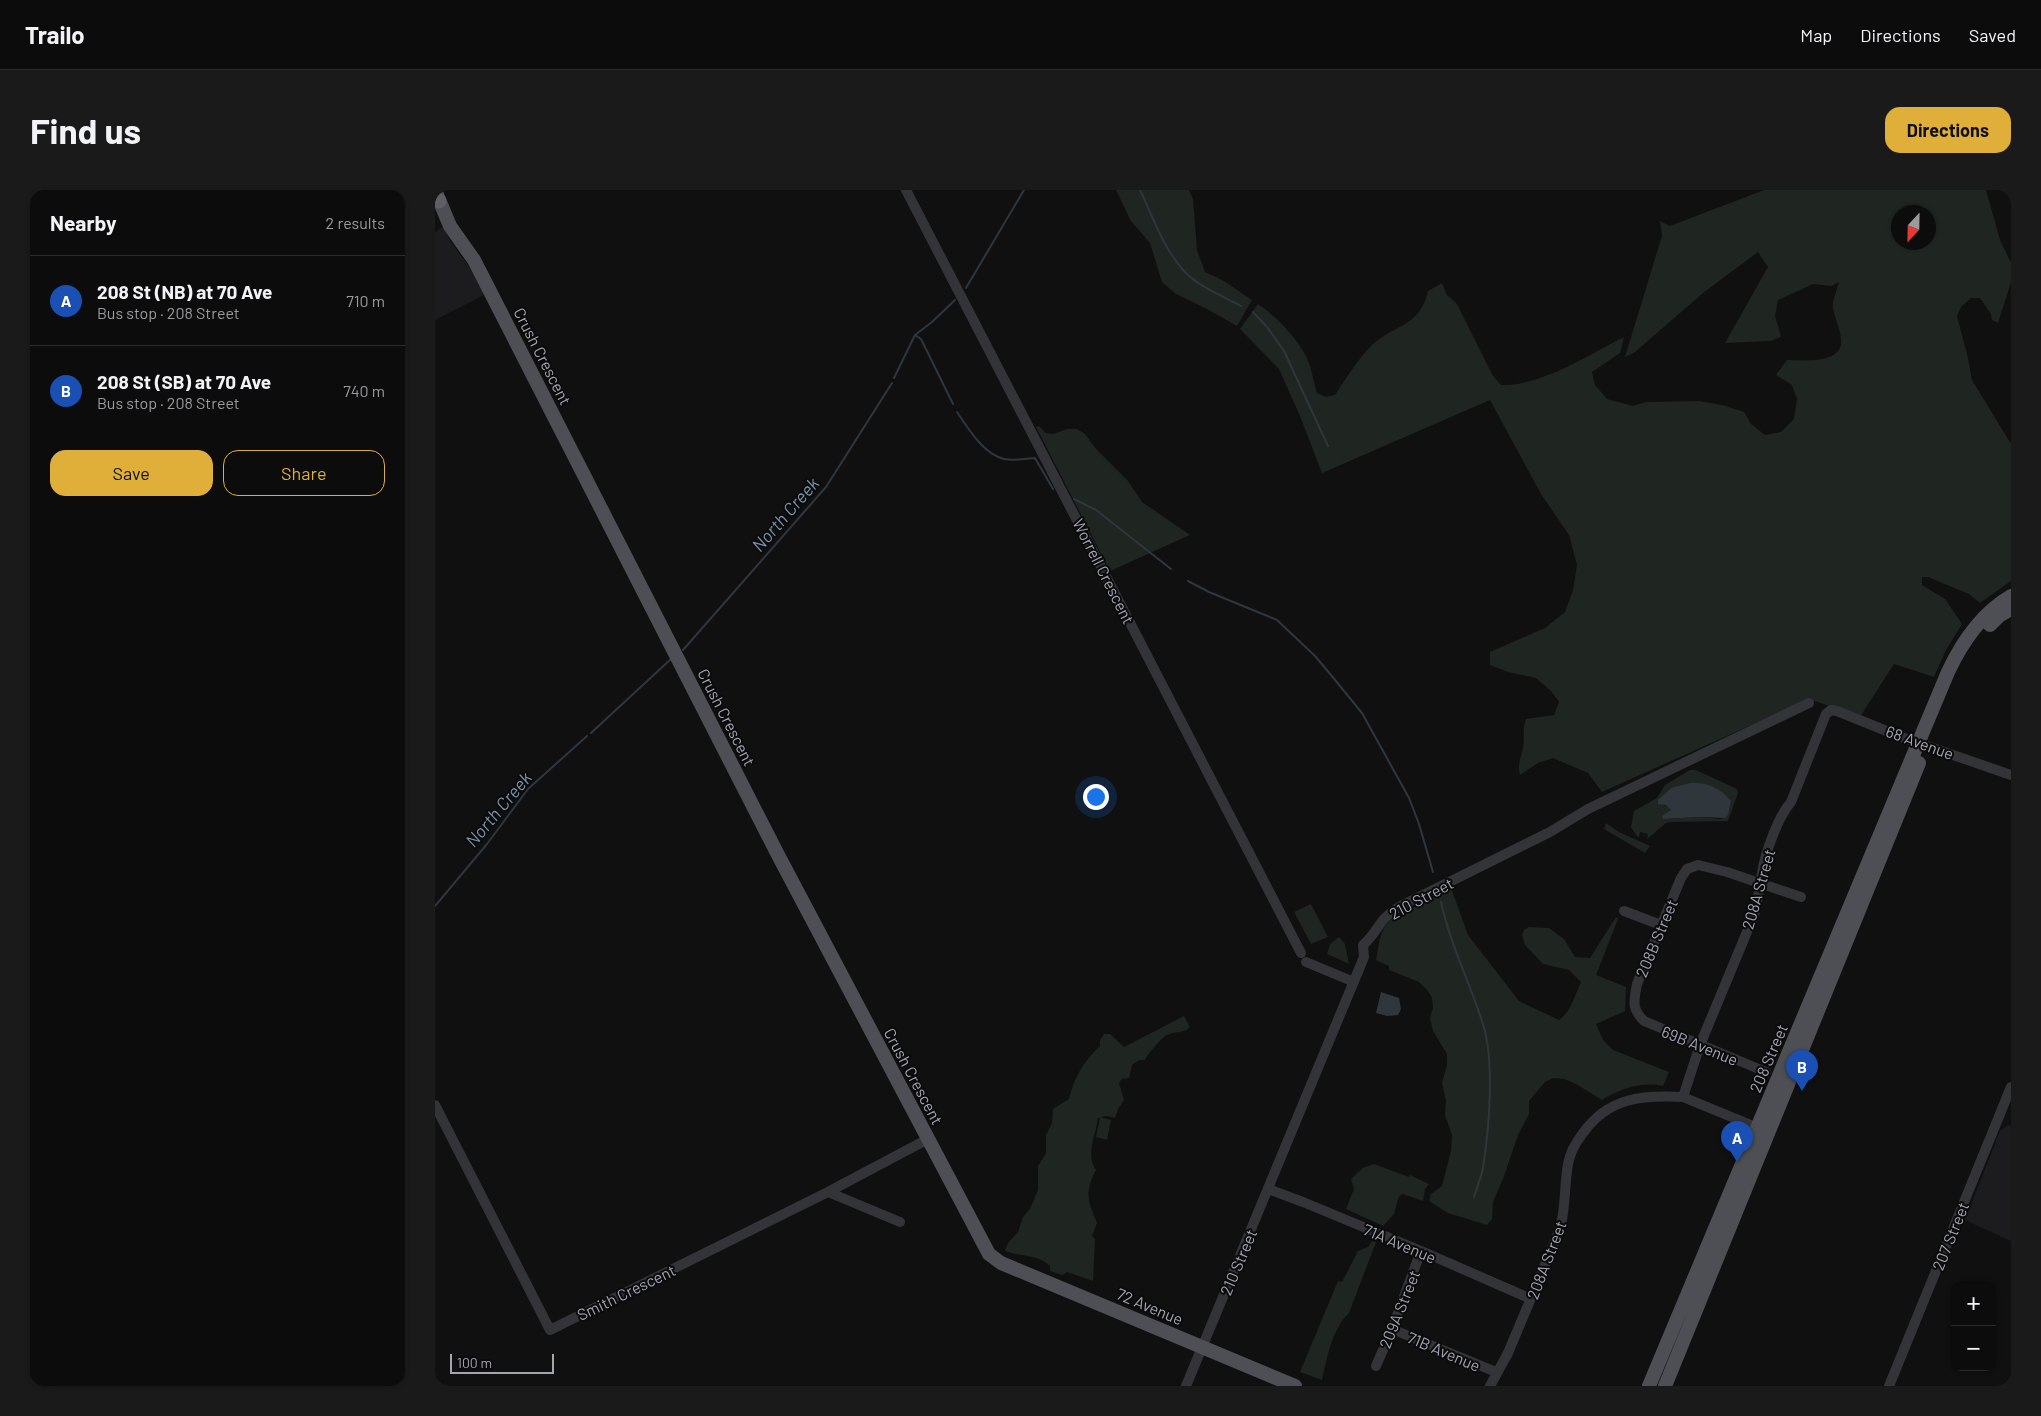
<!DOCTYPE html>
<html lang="en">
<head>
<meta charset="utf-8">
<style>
  body { margin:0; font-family:Barlow,sans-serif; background:#1a1a1b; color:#f1f3f6 }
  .controls { position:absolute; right:15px; bottom:15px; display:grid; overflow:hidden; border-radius:10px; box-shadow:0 1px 4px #0004 }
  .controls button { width:45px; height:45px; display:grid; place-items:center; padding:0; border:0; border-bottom:1px solid #2c2c2e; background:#0c0c0d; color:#f1f3f6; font:25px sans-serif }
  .compass { position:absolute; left:1456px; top:15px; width:45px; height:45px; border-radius:50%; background:#0c0c0d; box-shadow:0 1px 4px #0004; rotate:202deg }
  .scale { position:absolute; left:15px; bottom:12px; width:104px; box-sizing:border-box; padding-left:5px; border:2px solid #a2a6b1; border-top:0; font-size:14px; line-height:18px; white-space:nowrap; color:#a2a6b1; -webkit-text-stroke:4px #0b0b0c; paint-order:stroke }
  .you { position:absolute; left:660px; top:606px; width:18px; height:18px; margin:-12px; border:4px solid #fff; border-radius:50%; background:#1a73e8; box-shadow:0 0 0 8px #1a73e833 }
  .badge { display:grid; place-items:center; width:32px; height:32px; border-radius:50%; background:#e0af39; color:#fff; font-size:16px; font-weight:700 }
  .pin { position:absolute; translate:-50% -41px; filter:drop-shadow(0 1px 2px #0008) }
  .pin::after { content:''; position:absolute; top:26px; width:18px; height:15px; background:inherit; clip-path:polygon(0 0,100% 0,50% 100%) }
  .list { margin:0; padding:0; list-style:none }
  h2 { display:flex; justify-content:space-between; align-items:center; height:65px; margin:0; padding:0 20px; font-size:21px }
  h2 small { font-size:16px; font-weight:400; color:#9a9b9d }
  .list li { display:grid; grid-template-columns:32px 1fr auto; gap:15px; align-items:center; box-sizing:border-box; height:90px; padding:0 20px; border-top:1px solid #2c2c2e }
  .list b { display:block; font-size:19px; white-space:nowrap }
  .list p { margin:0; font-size:16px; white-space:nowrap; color:#9a9b9d }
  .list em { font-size:16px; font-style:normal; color:#9a9b9d }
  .actions { display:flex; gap:10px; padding:15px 20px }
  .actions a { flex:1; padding:11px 0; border:1px solid #e0af39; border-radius:15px; text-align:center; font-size:18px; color:#e0af39 }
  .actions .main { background:#e0af39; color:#111 }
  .map { position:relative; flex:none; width:1576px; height:1196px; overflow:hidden; border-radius:15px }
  header { display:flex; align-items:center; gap:30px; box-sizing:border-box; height:70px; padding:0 25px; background:#0c0c0d; border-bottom:1px solid #2c2c2e }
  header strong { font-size:24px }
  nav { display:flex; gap:28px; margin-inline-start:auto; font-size:18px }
  .intro { display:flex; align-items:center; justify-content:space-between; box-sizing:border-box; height:120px; padding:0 30px }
  h1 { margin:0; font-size:35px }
  .button { padding:12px 22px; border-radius:15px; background:#e0af39; color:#111; font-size:18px; font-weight:700 }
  main { display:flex; gap:30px; padding:0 30px }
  aside { flex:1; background:#0c0c0d; border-radius:15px; box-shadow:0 1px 4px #0004 }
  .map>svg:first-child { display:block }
  .built { fill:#1c1c1e }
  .green { fill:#1f2520; fill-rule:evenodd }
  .water { fill:#2f363c }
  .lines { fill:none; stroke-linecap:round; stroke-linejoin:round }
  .stream { stroke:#2f363c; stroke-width:2 }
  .minor { stroke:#333438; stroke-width:10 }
  .major { stroke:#4d4f54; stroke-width:14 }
  .highway { stroke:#5e6066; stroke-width:15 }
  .rail { stroke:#4c4e52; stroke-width:2; stroke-dasharray:6 5; stroke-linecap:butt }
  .labels { text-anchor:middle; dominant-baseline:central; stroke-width:4; stroke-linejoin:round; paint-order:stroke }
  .street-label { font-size:16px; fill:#a2a6b1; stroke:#0b0b0c }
  .water-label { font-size:18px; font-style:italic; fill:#7c92a9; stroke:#0b0b0c }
</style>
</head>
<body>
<header>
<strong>Trailo</strong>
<nav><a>Map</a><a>Directions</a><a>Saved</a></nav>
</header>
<div class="intro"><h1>Find us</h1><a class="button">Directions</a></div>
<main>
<aside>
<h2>Nearby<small>2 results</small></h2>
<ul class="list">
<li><span class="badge" style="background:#1a4fb4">A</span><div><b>208 St (NB) at 70 Ave</b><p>Bus stop · 208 Street</p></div><em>710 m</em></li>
<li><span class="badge" style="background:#1a4fb4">B</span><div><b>208 St (SB) at 70 Ave</b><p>Bus stop · 208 Street</p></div><em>740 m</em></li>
</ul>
<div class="actions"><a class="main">Save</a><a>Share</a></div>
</aside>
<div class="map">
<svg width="1576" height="1196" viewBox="0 0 1576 1196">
  <rect width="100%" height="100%" fill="#101011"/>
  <path class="built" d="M8 37 17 54 33 75 49 105 0 130V42Z
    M1573 935 1576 936V1051L1530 1030 1565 941Z"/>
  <path class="green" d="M681 0H754L758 9 762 60 770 82 789 91 817 110 802 136 772 119 741 104 727 92 715 53 696 31Z
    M1329 0H1551L1565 50 1576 73V92L1563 133 1557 130 1556 124 1545 108H1536L1526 117 1522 126 1533 168 1537 190 1576 254V391L1545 413 1534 404 1493 387H1487V395L1510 409 1527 434 1511 460 1499 487 1459 474 1425 527 1374 509 1167 602 1153 583 1118 568 1103 573 1085 585C1082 575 1086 568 1088 558 1090 548 1087 539 1091 529L1119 525 1124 512 1116 501 1101 488 1073 482 1055 475V462L1110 438 1130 422 1138 400 1142 375 1134 345 1106 304 1055 210 887 283 865 226 844 179 805 139 823 114C842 127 866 151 874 173 877 182 879 193 882 203L891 207 900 205C911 188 923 169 937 155 960 134 985 137 993 101L1007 93 1012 105 1022 114 1058 186 1066 195C1107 196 1153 165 1189 147L1185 163 1157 182 1160 195 1172 209 1198 216 1211 212 1264 211 1287 215 1309 222 1316 234 1330 245 1346 242 1359 229 1362 209 1357 195 1341 185 1352 170C1368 170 1409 175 1406 149 1405 138 1400 129 1398 118 1397 111 1402 100 1404 92L1397 96 1378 94 1343 110 1340 126 1346 147 1335 151 1290 153 1333 77 1323 62 1268 103 1200 162 1190 167 1227 46 1225 31 1235 36ZM1464 22H1494V52H1464Z
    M604 236 611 243 618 244 632 239H642L650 244 661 259 693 291 707 312 755 345 675 381 601 237Z
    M1255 580H1261L1302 599 1303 603 1293 631 1236 632 1231 633 1212 649 1213 644 1205 642 1204 647 1201 645 1196 637 1199 621 1222 608 1230 595ZM1223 613 1293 625 1286 629 1264 627 1229 629 1236 620 1235 617Z
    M1171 633 1184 642 1215 656 1210 663 1169 639Z
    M1016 698 1033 745 1084 811 1124 830C1136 822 1140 805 1146 792L1134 780 1108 774 1090 755 1087 745 1089 740 1094 737 1114 738 1129 749 1140 767 1155 768 1181 727 1183 729 1161 785 1191 797 1190 821 1161 834 1168 850 1178 860 1234 882 1228 896C1207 891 1184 899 1167 910L1141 894 1129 889 1118 888 1110 892 1094 911V924L1083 945 1068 989 1058 1012 1057 1029 1052 1035 1013 1023 994 1011 996 1004 1007 996 1016 961 1017 945 1010 925 1011 911 1007 893 1012 875V864L998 841 995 828 998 818 997 808 993 801 984 792 954 780V776L941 770C944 755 944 741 956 729Z
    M876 714 893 747 876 754 859 722Z
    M904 747 910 754 914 774 892 764 895 754Z
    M749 826 755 837C748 844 740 841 732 845 725 849 713 864 710 870H704L697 875 694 888 687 889 684 893 689 910 683 919 680 928 672 926 665 927 676 930 672 950 661 947 665 928H663C661 945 650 964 661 980 649 1004 653 1010 662 1033L657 1046 660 1049 658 1091 632 1082 627 1085 615 1081V1076C603 1064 586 1067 570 1061L573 1053 583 1042 588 1027 595 1019 603 1000V976L611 963V945L617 933 618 919 634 909C639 887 649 871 665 856V850L669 844H675L689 857Z
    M939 974 974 987 975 985 994 994 990 999 988 1011 968 1004 964 1006 959 1024 948 1036 911 1019 919 999 916 989 928 978Z
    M937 1051 941 1052 914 1123C897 1139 892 1168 887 1190L865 1182 903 1091 907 1092 923 1061 933 1057Z"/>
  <path class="water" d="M1255 593C1273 592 1284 597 1296 611L1293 625 1290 628 1264 627 1228 629 1227 626 1236 620 1231 615 1223 614V610L1236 598Z
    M946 802 964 808 966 819 963 825 952 826 941 823Z"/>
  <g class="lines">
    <path class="stream" d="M705 0C718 27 729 60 750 82 764 97 788 106 806 116
      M531 98 589 0
      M818 122 832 137 849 161 893 256
      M480 145 486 149 518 214
      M459 188 480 145 497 132 520 110
      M522 222C533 238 548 264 569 269 578 271 590 269 600 268L618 299
      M639 309 661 320 736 379
      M753 391 774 402 842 430 880 466 896 485 927 523 974 608 984 634 998 682
      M248 460 391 297 457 193
      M156 543 236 469
      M1006 712C1015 754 1035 793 1048 834 1060 872 1054 939 1048 978 1046 988 1042 997 1039 1007
      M0 716 52 654 93 599 152 546"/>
    <path class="minor" d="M471 0 866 763
      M1189 721 1226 735
      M871 772 919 792
      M1331 882 1209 831C1196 818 1199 811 1202 794L1246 688 1252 679 1263 675 1292 682 1366 707
      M1248 907 1265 855 1319 725C1323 711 1324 697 1327 683 1330 663 1343 627 1356 612L1391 524 1396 520 1402 521 1469 548 1576 585
      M0 915 115 1140 393 1002 493 949
      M833 999 868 1012 991 1063 1096 1109
      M393 1002 465 1032
      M957 1139 1061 1182
      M941 1176 957 1139 986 1061
      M751 1196 929 767 928 755C944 741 943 729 964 717L1115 642 1153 619 1374 513
      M1055 1196 1073 1163 1125 1039C1131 1017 1129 996 1133 974 1135 963 1141 952 1148 943 1174 907 1207 905 1248 907L1328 940
      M1454 1196 1576 897"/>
    <path class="major" d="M0 0 15 36 39 70 342 663 554 1064 566 1073 860 1196
      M1555 435 1564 426 1576 419
      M1214 1196 1513 482C1527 452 1547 423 1576 406
      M1230 1196 1484 573"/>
    <path class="highway" d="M0 8 4 11"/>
    <path class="rail" d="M0 4 10 0"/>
  </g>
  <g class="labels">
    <g class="street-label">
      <text transform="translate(108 166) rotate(63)">Crush Crescent</text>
      <text transform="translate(669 381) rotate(63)">Worrell Crescent</text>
      <text transform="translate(292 527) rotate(63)">Crush Crescent</text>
      <text transform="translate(1485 552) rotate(20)">68 Avenue</text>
      <text transform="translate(1323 699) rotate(-74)">208A Street</text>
      <text transform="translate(986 708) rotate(-28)">210 Street</text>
      <text transform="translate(1221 748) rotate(-67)">208B Street</text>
      <text transform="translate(1265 855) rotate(22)">69B Avenue</text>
      <text transform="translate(1333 868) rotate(-67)">208 Street</text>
      <text transform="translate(479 886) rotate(62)">Crush Crescent</text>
      <text transform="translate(1515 1046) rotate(-68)">207 Street</text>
      <text transform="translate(965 1053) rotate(23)">71A Avenue</text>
      <text transform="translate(1111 1070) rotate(-69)">208A Street</text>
      <text transform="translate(803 1072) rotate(-67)">210 Street</text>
      <text transform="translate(191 1102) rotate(-26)">Smith Crescent</text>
      <text transform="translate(715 1116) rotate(23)">72 Avenue</text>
      <text transform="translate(964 1119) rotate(-68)">209A Street</text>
      <text transform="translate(1009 1161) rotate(23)">71B Avenue</text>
    </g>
    <g class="water-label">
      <text transform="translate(350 324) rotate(-49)">North Creek</text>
      <text transform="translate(63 619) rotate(-50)">North Creek</text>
    </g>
  </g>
</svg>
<div class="controls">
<button>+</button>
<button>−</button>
</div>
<svg class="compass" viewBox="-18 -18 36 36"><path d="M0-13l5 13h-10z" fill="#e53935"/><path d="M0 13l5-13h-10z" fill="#9a9b9d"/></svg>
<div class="scale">100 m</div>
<div class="you"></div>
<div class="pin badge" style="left:1302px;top:972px;background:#1a4fb4">A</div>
<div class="pin badge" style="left:1367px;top:901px;background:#1a4fb4">B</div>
</div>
</main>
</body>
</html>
